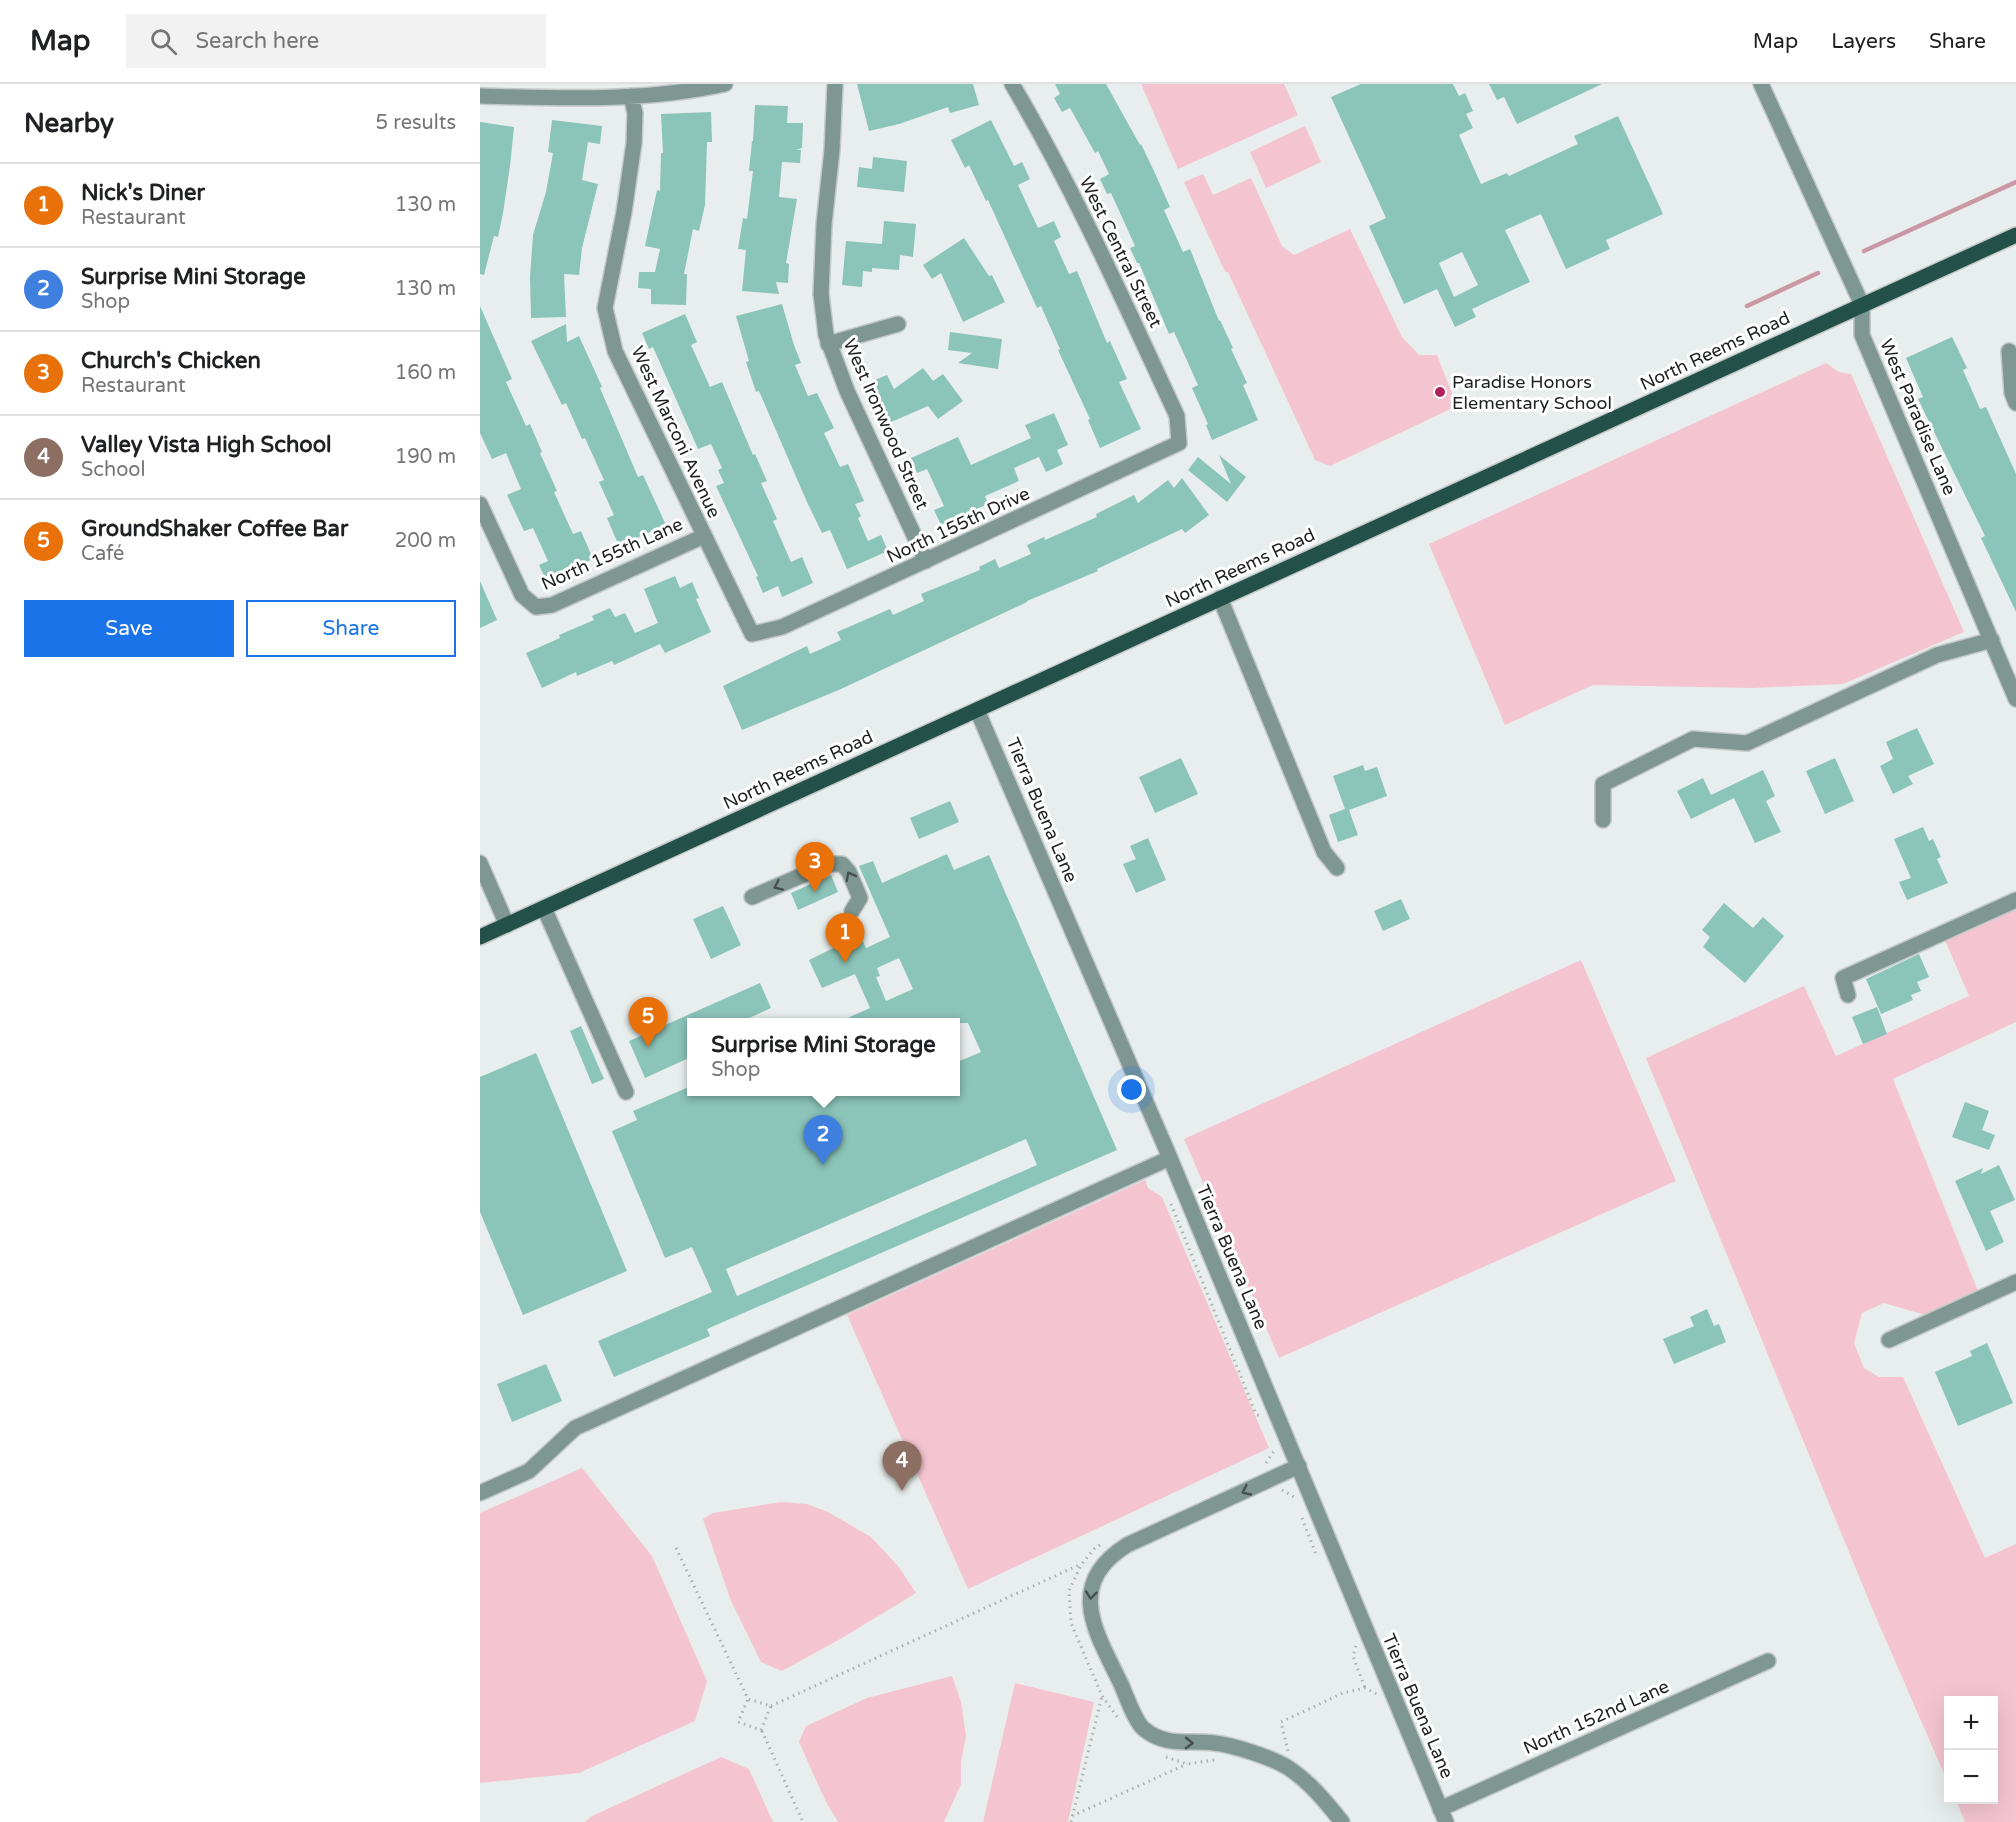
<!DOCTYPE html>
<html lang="en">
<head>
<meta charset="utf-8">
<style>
  body { margin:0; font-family:"Varela Round",sans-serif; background:#f2f2f2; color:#202124 }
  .controls { position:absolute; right:18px; bottom:18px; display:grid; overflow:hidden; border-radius:0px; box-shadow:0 6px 24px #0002 }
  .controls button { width:54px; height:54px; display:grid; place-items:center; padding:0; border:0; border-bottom:2px solid #e0e0e0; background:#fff; color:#202124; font:30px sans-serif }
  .you { position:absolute; left:652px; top:1006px; width:21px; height:21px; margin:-15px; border:4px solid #fff; border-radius:50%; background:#1a73e8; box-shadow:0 0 0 9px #1a73e833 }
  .badge { display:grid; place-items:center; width:39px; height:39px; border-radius:50%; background:#1a73e8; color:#fff; font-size:20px; font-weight:700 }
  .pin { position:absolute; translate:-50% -50px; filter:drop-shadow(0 2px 3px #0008) }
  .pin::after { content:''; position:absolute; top:32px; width:21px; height:18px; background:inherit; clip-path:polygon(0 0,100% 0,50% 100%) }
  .popup { position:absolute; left:207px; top:934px; width:273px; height:78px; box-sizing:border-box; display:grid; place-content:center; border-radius:0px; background:#fff; filter:drop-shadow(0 2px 4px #0005); font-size:20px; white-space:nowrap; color:#757577 }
  .popup b { font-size:22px; color:#202124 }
  .popup::after { content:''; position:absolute; left:50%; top:100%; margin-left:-12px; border:12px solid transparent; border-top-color:#fff }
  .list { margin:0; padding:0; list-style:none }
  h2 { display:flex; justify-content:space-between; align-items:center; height:78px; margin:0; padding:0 24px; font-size:26px }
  h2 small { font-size:20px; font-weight:400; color:#757577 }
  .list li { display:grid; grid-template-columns:39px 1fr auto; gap:18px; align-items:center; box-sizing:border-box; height:84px; padding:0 24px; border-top:2px solid #e0e0e0 }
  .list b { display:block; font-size:22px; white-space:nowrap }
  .list p { margin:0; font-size:20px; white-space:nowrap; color:#757577 }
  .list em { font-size:20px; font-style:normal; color:#757577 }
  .actions { display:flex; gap:12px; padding:18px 24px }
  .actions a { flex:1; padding:14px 0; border:2px solid #1a73e8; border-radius:0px; text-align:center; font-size:21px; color:#1a73e8 }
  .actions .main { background:#1a73e8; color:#fff }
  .icon { flex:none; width:33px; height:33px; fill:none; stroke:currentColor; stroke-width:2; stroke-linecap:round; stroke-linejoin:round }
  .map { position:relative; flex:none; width:1536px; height:1738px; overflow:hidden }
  header { display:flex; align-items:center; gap:36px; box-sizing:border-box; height:84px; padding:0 30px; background:#fff; border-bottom:2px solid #e0e0e0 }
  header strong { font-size:28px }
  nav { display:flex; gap:33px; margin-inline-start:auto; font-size:21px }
  .search { width:420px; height:54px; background:#f2f2f2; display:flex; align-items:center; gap:15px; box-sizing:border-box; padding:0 21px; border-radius:0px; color:#757577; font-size:22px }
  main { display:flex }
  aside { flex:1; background:#fff }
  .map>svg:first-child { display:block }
  .green { fill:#f4c5d1 }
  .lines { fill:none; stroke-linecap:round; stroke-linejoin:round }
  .stream { stroke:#ca98a5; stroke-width:4.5 }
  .building { fill:#8bc4b9; fill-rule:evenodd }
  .minor-casing { stroke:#c4c9c8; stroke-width:18 }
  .major-casing { stroke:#c4c9c8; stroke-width:18 }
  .path { stroke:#abb0af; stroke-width:3; stroke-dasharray:1.5 4.5; stroke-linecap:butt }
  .minor { stroke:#7f9792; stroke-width:15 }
  .major { stroke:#235149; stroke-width:15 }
  .oneway { stroke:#45504e }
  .poi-dot { fill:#af225d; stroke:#fff; stroke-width:2 }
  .labels { text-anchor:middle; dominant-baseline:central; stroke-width:6; stroke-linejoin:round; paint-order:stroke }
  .street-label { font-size:18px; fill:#1f2121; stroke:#fff }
  .poi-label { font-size:18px; fill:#1f2121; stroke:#fff; text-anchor:start }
</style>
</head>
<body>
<header>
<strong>Map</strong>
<div class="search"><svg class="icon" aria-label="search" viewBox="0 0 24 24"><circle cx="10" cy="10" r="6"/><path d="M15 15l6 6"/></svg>Search here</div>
<nav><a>Map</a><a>Layers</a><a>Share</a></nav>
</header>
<main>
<aside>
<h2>Nearby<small>5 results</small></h2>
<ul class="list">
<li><span class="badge" style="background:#e8710a">1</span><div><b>Nick's Diner</b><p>Restaurant</p></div><em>130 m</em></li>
<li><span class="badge" style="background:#3f7fe0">2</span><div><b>Surprise Mini Storage</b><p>Shop</p></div><em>130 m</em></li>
<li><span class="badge" style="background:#e8710a">3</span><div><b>Church's Chicken</b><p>Restaurant</p></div><em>160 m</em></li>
<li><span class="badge" style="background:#8d6e63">4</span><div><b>Valley Vista High School</b><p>School</p></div><em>190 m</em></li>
<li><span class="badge" style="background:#e8710a">5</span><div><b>GroundShaker Coffee Bar</b><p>Café</p></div><em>200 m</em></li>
</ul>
<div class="actions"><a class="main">Save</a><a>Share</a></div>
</aside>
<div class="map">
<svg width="1536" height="1738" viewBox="0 0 1536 1738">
  <rect width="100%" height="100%" fill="#e8eeed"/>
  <path class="green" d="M661 0H804L818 31 698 85Z
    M825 42 841 78 786 104 770 68Z
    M723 90 733 111 771 94 802 162 814 171 870 145 922 253 939 271H957L977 322 850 382 835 376 748 188H745L704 98Z
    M1346 279 1359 288 1371 290 1484 548 1363 600 1273 604 1113 601 1025 641 949 460Z
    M1536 821V938L1413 995 1498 1207 1445 1231 1404 1219 1382 1229 1374 1259 1384 1284 1399 1293H1423L1505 1474 1536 1460V1738H1485L1476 1716H1514V1616H1468V1699L1392 1524 1166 974 1324 902 1356 972 1489 912 1464 854Z
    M1101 876 1196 1097 799 1274 704 1055Z
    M665 1096 668 1104 682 1113 789 1364 488 1505 367 1231Z
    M102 1384 172 1472 227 1597 215 1637 99 1689 0 1699V1429Z
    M301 1418 327 1420 348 1428 391 1453 418 1482 436 1509 362 1554 302 1587 281 1578 251 1517 223 1435 233 1429Z
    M472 1592 481 1618 486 1652 481 1678V1700L464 1738H358L345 1716 319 1658 326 1642 387 1614Z
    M535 1599 614 1618 588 1738H503Z
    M241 1673 269 1685 293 1738H105L112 1732Z"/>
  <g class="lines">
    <path class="stream" d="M1384 167 1536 98
      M1267 222 1338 189"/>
  </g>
  <path class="building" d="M377 0H493L499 21 470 29 468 23 419 40 389 47Z
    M575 0H626L660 61 661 60 674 87 690 123 684 126 703 168 710 165 739 237 740 236 753 264 751 265 767 299 763 301 778 336 732 356 726 341 728 340 712 304 718 301 694 248 689 250 659 179H657L650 164 655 162 631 109 627 110 620 95 629 90 618 67 615 69 590 24 582 28 574 14 580 10Z
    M881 0H973L979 12 985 9 993 27 986 30 993 44 979 51 1001 100 1027 89 1029 92 1098 60 1094 52 1138 32 1183 130 1126 156 1130 165 1086 185 1061 130 1025 146 1050 198 992 225 996 233 975 243 957 205 924 220 889 142 906 134 851 13ZM982 168 998 201 974 213 959 179Z
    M1009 0H1122L1037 40 1024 13 1017 16Z
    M275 21 308 22 307 39H323L322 64 316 66H321L320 79 302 78 299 113 317 115 306 179 309 180 308 199 296 198 299 210 262 207 266 166 258 165 263 134 267 135 273 87H269L272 57H273Z
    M231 28 232 58H227L225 121 219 147 213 145 204 190H207L206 221 171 220V205L158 204 159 188H175L180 165 165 162 177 106 180 107 181 69H183L181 30Z
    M72 36 122 42 120 60 108 58 102 96 118 100 102 164 99 191 84 190 86 233 51 234 50 193 53 151 66 108 73 69 68 68Z
    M511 36 534 82 542 78 550 95 538 101 558 144 574 137 581 153 574 157 589 190 597 187 627 259 630 257 647 295 639 298 661 345 620 364 608 336 610 335 578 266 580 265 561 222 557 224 508 116 506 117 489 81 485 84 471 56Z
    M0 38 34 43 30 82 23 129 18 153 14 152 4 191 0 190Z
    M393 73 427 77 424 108 377 103 379 83 392 85Z
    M404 137 436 140 433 173 420 171 419 186 392 184V188L383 187 382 203 362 201 366 157 402 160Z
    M484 154 509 192 512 191 525 218 483 238 461 189 452 195 443 181Z
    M302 220 314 261 321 279 315 281 328 312 337 309 354 344 344 349 360 383 368 380 384 417 375 420 381 432 378 434 388 457 401 451 408 467 367 485 350 446 342 449 327 418 279 307 276 308 266 278 269 277 256 232Z
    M0 222 32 295 26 298 46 342 50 340 62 368 60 369 77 407 74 408 93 450 101 447 113 475 66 496 59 481 68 477 53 444 44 447 27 411 41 405 26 369 12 375 0 349Z
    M205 230 217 258 211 261 230 303 242 298 273 371 275 370 287 397 281 399 297 435 293 437 311 478 322 473 333 499 302 513 298 502 283 509 276 493 278 492 236 402 244 399 238 386 242 384 231 360 218 365 173 263 169 265 162 249Z
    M86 240 87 258 99 252 122 303 120 304 158 393 163 391 186 441 139 462 127 434 134 431 119 398 124 396 105 354 102 355 86 319 82 321 51 257Z
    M470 248 522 255 518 285 478 279 492 269 468 266Z
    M1472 253 1487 284 1483 286 1500 325 1506 323 1536 390V528L1501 454 1505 452 1438 315 1443 313 1426 274Z
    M443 284 453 297 463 290 483 317 458 335 448 322 409 339 390 298 407 291 414 305Z
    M574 329 588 361 577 366 583 380 566 388 559 373 534 384 539 397 505 412 508 420 461 441 454 426 464 422 453 398 447 385 437 389 431 374 478 353 491 381 551 354 545 341Z
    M739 371 766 393 747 418 708 386 718 373 751 400Z
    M702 394 729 431 705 449 702 445 617 485 618 487 547 517V518L361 605 262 646 243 602 327 562 330 570 361 556 357 548 410 525 413 531 444 517 441 510 500 486 499 483 515 475 519 484 551 470 547 461 564 453 565 456 617 433 616 430 654 411 658 419 688 396 694 404Z
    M195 492 200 504 212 498 219 514 216 515 231 548 185 569 180 560 134 581 132 577 97 592 96 588 62 604 46 569 80 554 79 551 114 536 112 532 130 524 135 533 145 529 155 549 178 539 164 505Z
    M0 497 17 536 0 544Z
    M1437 644 1454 680 1428 692 1433 700 1413 710 1400 682 1413 675 1406 658Z
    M701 674 718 710 675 729 659 693Z
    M1355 674 1374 717 1345 730 1326 687Z
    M883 681 885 687 897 683 907 712 869 726 878 751 858 758 849 731 865 725 853 692Z
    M1283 686 1295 712 1286 717 1301 748 1275 759 1254 714 1211 735 1197 707 1223 694 1231 711Z
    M470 717 479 738 439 755 430 734Z
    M1443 743 1449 757 1453 755 1461 773 1457 775 1468 799 1427 816 1419 798 1431 794 1414 755Z
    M668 754 686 796 656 809 643 780 656 775 650 762Z
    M467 770 474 786 509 771 637 1066 227 1245 230 1252 134 1293 118 1257 232 1208 212 1163 185 1174 132 1047 157 1036 153 1027 211 1002V1008H475V979L501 968 488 939H356L390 924 375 890 342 904 329 876 380 851 386 864 410 853 379 782 393 777 402 799ZM419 874 433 905 406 917 396 893 400 892 397 884ZM546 1055 557 1081 257 1212 246 1185Z
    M351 791 358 808 318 826 311 809 331 800 330 798 334 793H342L343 795Z
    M921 815 930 835 903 847 894 827Z
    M1244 819 1273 844 1283 833 1304 852 1265 899 1223 863 1230 853 1222 846Z
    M243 822 261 861 231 875 213 835Z
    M1439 870 1449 893 1437 898 1441 907 1431 911 1433 916 1401 930 1386 895Z
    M280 899 291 924 258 939H211V973L165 994 149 957Z
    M1397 923 1407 950 1383 960 1372 933Z
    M101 942 124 995 112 1000 90 947Z
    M56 969 147 1187 43 1231 0 1128V993Z
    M1485 1018 1509 1027 1502 1046 1515 1051 1509 1066 1472 1053Z
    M1519 1081 1535 1116 1510 1127 1524 1158 1506 1167 1475 1097 1503 1084 1501 1090Z
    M1227 1225 1234 1242 1239 1240 1246 1258 1194 1280 1183 1255 1214 1242 1210 1233Z
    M1507 1259 1533 1319 1478 1342 1455 1288 1492 1272 1490 1267Z
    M66 1280 82 1317 32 1338 17 1300Z"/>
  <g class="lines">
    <defs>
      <path id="minor" d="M355 0 352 66 344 140 341 210 346 251 367 307 446 477
        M1281 0 1382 221V251L1536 615
        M0 12C81 14 165 18 245 0
        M151 12 155 29 154 59 144 128 125 224 135 267 272 550 302 543 699 359 697 332C645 220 595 107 532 0
        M348 260 418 240
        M1529 267 1532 309 1536 319
        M0 420 42 511 56 523 72 521 224 452
        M740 514 844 768 857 784
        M497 626 690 1074 966 1738
        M1123 736V700L1213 655 1267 659 1457 571 1512 556
        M0 779 27 841
        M338 784 347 780H362L369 788 380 814 372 827
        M272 813 325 790
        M64 824 146 1008
        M1368 911 1363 894 1536 816
        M1409 1256 1536 1198
        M819 1382 647 1461C584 1501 616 1548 641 1600 646 1611 655 1638 664 1645 685 1663 709 1656 734 1659 753 1661 790 1673 807 1683 829 1697 846 1718 862 1738
        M0 1409 49 1387 95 1344 690 1074
        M960 1725 1288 1577"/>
      <path id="major" d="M0 853 1536 151"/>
    </defs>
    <use href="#minor" class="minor-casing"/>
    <use href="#major" class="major-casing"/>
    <path class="path" d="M691 1120 776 1330 780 1332
      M786 1379 794 1367
      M802 1406 814 1413
      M822 1434 836 1470
      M620 1461 614 1465 601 1481 589 1507 591 1539 622 1612 638 1634
      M196 1464 268 1615 291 1622 281 1646 258 1638 268 1615
      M876 1562 873 1572 885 1604
      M291 1622 599 1481
      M282 1647 323 1738
      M808 1667 801 1638 863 1609 885 1604 897 1610
      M686 1673 707 1680 735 1676
      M592 1732 707 1680
      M591 1738 622 1612"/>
    <use href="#minor" class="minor"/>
    <use href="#major" class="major"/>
  </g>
  <defs><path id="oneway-chevron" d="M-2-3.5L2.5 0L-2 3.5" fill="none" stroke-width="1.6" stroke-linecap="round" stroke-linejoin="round" transform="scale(1.5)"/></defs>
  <g class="oneway">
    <use href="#oneway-chevron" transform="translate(370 792) rotate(-118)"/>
    <use href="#oneway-chevron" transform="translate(298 802) rotate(156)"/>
    <use href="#oneway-chevron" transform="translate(766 1407) rotate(155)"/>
    <use href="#oneway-chevron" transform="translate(611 1511) rotate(96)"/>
    <use href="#oneway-chevron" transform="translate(709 1659) rotate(1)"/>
  </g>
  <circle class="poi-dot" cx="960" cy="308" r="6"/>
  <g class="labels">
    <g class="street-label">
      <text transform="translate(641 168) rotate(64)">West Central Street</text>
      <text transform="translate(1235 267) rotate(-25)">North Reems Road</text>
      <text transform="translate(1438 333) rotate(67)">West Paradise Lane</text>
      <text transform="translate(406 340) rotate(66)">West Ironwood Street</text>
      <text transform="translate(196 348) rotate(65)">West Marconi Avenue</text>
      <text transform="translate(478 441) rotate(-25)">North 155th Drive</text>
      <text transform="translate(132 470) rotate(-24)">North 155th Lane</text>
      <text transform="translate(760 484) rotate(-25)">North Reems Road</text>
      <text transform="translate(318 686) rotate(-25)">North Reems Road</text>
      <text transform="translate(562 726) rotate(67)">Tierra Buena Lane</text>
      <text transform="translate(752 1173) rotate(67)">Tierra Buena Lane</text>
      <text transform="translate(938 1622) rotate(67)">Tierra Buena Lane</text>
      <text transform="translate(1116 1633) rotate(-24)">North 152nd Lane</text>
    </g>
    <g class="poi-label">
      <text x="972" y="298">Paradise Honors<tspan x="972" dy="21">Elementary School</tspan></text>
    </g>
  </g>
</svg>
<div class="controls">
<button>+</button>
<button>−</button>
</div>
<div class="you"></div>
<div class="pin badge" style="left:365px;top:879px;background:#e8710a">1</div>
<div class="pin badge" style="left:343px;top:1081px;background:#3f7fe0">2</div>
<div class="popup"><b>Surprise Mini Storage</b>Shop</div>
<div class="pin badge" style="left:335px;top:808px;background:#e8710a">3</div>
<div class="pin badge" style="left:422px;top:1407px;background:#8d6e63">4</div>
<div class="pin badge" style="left:168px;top:963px;background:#e8710a">5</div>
</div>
</main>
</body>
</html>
